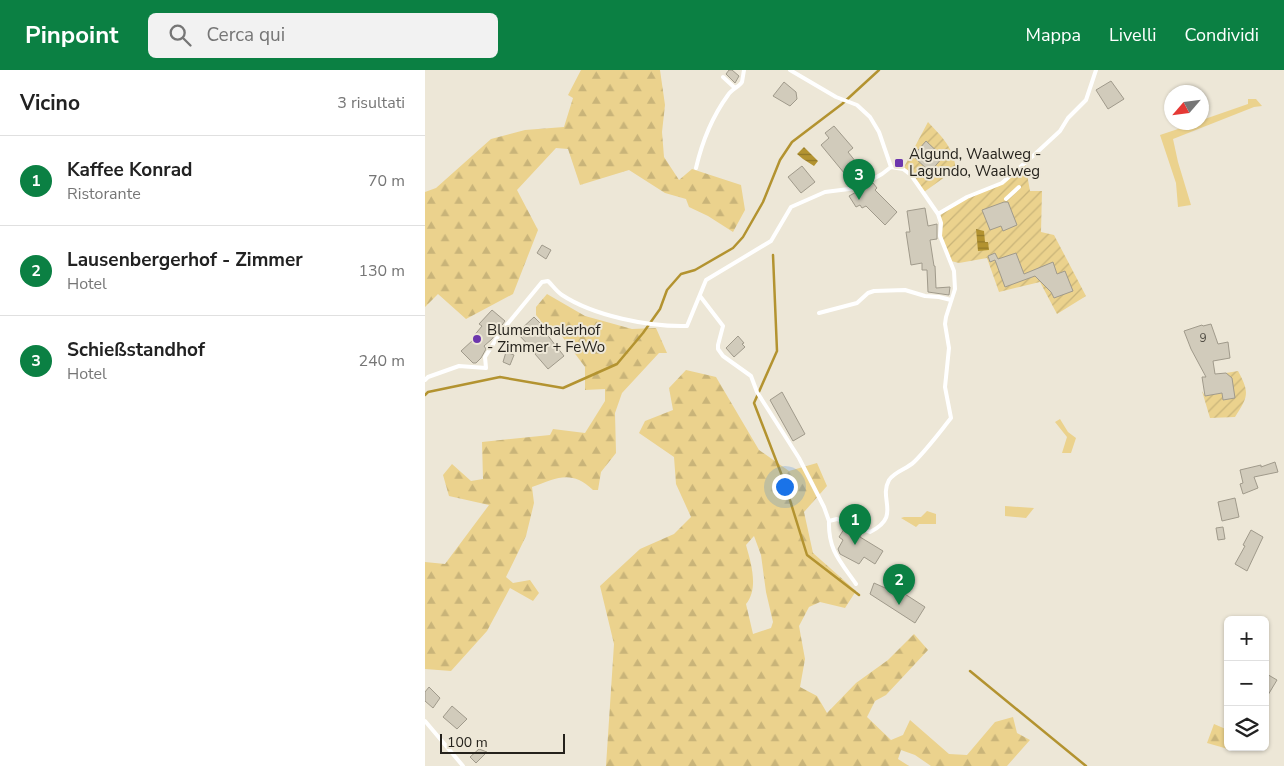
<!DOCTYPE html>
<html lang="it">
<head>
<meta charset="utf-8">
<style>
  body { margin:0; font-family:"Nunito Sans",sans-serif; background:#f2f2f2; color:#222 }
  .controls { position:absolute; right:15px; bottom:15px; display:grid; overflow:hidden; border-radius:8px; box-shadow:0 1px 4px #0004 }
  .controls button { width:45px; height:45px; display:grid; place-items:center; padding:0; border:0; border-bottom:1px solid #e0e0e0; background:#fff; color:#222; font:25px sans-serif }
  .compass { position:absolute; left:739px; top:15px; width:45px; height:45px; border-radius:50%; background:#fff; box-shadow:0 1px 4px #0004; rotate:242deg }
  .scale { position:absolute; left:15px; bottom:12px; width:125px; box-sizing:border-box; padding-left:5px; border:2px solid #25221c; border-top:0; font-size:14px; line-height:18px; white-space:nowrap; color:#25221c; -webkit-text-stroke:4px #ede7d7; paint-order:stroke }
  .you { position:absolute; left:359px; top:416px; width:18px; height:18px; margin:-12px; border:4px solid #fff; border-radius:50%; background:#1a73e8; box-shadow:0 0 0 8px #1a73e833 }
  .badge { display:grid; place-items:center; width:32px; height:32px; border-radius:50%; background:#0b8043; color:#fff; font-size:16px; font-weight:700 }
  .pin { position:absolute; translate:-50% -41px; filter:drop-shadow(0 1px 2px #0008) }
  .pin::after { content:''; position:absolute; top:26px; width:18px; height:15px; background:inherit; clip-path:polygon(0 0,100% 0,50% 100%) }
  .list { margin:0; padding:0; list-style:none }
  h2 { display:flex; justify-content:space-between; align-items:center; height:65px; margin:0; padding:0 20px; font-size:21px }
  h2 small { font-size:16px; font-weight:400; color:#767676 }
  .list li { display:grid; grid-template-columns:32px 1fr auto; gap:15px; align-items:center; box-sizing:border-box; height:90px; padding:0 20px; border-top:1px solid #e0e0e0 }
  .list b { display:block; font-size:19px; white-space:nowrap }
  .list p { margin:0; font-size:16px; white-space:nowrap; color:#767676 }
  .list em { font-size:16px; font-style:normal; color:#767676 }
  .icon { flex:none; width:28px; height:28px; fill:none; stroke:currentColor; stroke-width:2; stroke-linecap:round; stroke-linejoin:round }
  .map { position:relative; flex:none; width:859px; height:696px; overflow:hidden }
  header { display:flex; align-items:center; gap:30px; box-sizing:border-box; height:70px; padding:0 25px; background:#0b8043; color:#fff }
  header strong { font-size:24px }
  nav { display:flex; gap:28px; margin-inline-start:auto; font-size:18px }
  .search { width:350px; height:45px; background:#f2f2f2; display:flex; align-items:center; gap:12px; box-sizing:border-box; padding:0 18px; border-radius:8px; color:#767676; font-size:19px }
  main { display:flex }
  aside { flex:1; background:#fff }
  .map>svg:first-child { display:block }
  .green { fill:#ebd28d }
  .forest { fill:url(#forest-firs); fill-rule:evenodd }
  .garden { fill:url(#garden-furrows) }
  .water { fill:url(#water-rules) }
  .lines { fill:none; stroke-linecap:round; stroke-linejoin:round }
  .stream { stroke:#b39330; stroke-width:2.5 }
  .building { fill:#d1cbbb; stroke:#a09a8b }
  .service { stroke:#fff; stroke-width:4 }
  .poi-dot { fill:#6c36ad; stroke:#ede7d7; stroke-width:2 }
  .labels { text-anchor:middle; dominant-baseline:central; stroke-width:4; stroke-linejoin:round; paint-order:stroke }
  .number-label { font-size:12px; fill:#504c44 }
  .poi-label { font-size:15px; fill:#25221c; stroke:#ede7d7; text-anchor:start }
</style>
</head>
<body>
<header>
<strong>Pinpoint</strong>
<div class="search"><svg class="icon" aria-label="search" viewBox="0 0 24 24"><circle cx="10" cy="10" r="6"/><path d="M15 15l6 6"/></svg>Cerca qui</div>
<nav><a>Mappa</a><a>Livelli</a><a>Condividi</a></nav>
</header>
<main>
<aside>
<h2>Vicino<small>3 risultati</small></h2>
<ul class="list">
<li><span class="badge">1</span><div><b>Kaffee Konrad</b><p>Ristorante</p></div><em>70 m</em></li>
<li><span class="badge">2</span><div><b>Lausenbergerhof - Zimmer</b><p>Hotel</p></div><em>130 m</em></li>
<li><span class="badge">3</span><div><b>Schießstandhof</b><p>Hotel</p></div><em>240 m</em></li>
</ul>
</aside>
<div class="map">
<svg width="859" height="696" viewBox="0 0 859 696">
  <defs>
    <pattern id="forest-firs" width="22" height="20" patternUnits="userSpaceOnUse" patternTransform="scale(1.25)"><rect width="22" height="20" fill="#ebd28d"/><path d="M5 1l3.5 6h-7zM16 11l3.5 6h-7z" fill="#c9b479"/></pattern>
    <pattern id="garden-furrows" width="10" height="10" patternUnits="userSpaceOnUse" patternTransform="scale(1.25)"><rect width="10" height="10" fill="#ebd28d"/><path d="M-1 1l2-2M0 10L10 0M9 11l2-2" fill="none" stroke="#c9b479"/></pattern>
    <pattern id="water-rules" width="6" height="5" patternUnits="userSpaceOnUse" patternTransform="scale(1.25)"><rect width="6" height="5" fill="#b39330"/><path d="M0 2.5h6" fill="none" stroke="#917828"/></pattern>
  </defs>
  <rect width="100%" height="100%" fill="#ede7d7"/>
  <path class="green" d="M823 29H831L837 36 829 37 748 69 753 92 766 135 753 137 751 113 735 65 771 53 776 52 777 50 823 34Z
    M635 349 643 362 651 368 646 383H637L642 367 630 352Z
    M580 436 609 438 601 448 580 446Z
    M502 441 511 444V454H494L491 457 476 448 479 447H496Z"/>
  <path class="forest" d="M156 0H235L240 35 237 62 239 87 254 110 267 99 316 115 320 140 308 162 283 146 264 137 261 129 240 123 204 100 155 115 143 79 131 78 92 120 113 160 88 224 41 249 13 224 0 237V122L11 118 66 69 100 60 139 57 148 28 143 25Z
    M122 224 160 246 207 259 231 258 242 283H234L197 323 190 343 191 383 176 402 173 420H168C146 399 132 408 107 417L109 433 101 466 81 507 88 513 105 510 114 523 108 531 85 518 62 561 26 601 0 599V492L20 494 64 435 24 426 18 405 27 394 46 411 58 409 57 372 125 365 128 359 160 363 180 331V319L160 320V297L130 257 124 261 111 245V237Z
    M261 300 291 307 334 380 364 401 392 393 402 416 379 442 388 483 431 521 420 538 395 532 384 537 374 556 380 589 375 617 392 626 402 643 431 613 463 590 489 564 503 580 461 625 450 631 442 647 466 670 478 665 485 650 524 684 542 685 570 652 588 647 592 663 605 670 582 696H506L490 685 476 680 473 689 484 696H181L189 574 175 516 215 479 249 464 266 447 251 414 249 387 214 363 220 351 248 340 244 318ZM329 466 336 485 341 522 348 552 346 558 328 564 321 534C334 518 326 493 321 475Z
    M789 654 803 660V677H811L803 679 782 673Z"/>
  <path class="garden" d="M503 52C518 68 528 77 531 99L499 122 478 99Z
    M600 93 605 121H617L616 162 629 165 661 226 632 244 615 212 574 222 562 188 534 193 526 191 515 166 516 153 513 144 542 127 577 113Z
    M813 301C825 323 823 327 810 347L785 348 777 321 780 326 797 323 798 330 809 328 801 303Z"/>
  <path class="water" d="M379 77 393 91 389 96 378 89 372 84Z
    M551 159 559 161 560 172H563L564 180 553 181Z"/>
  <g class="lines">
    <path class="stream" d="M348 185 352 281 329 333 359 411 382 485 434 525
      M0 325 3 322 75 307 138 318 192 294 218 263 235 239 242 220 256 204 270 200 308 178 318 167 338 132 355 90 367 72 417 34 454 0
      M545 601 661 696"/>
  </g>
  <path class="building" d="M304 0H307L314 6 310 13 301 4Z
    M686 11 699 29 683 39 671 20Z
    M359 12 371 22 372 29 365 36 348 26Z
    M409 56 428 78 423 82 443 107 431 114 429 115 396 75 404 68 400 63Z
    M501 71 518 87 505 102 488 86Z
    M377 96 390 112 376 123 363 107Z
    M448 113 452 118 450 120 472 142 460 155 441 136 437 138 435 135 431 137 424 126Z
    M579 132H583L592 155 578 161 576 156 565 160 557 140Z
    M500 138 503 156 512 154V169L505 170 509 196H510L511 218 525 217 524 225 503 222 502 200H497V193L486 195 481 162H485L482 141Z
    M117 175 126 180 121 189 112 183Z
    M570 183 573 189 591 183 599 204 628 192 632 204 640 201 648 221 629 228 626 222 610 206 580 217 570 190 565 192 563 186Z
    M67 240 80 251 67 269 59 276 61 279 56 288 51 293H48L36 281 48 270V267L57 256 54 254Z
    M109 247 122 260 120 262 139 286 123 299 110 284 111 283 92 263Z
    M786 254 793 274 803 272 805 288 788 291 790 304 801 303 807 308 810 328 798 330 797 323 780 326 777 307H781L766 279 759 261 777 255 778 256Z
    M313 266 319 273 317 274 320 277 309 287 301 278Z
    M81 282 89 285 85 295 78 292Z
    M357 322 380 364 368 371 345 330Z
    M850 392 853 402 829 407 833 418 818 424 815 414 818 413 815 400 836 395V397Z
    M810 428 814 447 797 451 793 432Z
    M798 457 800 469 793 470 791 458Z
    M424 458 437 463 435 467 458 481 450 494 439 487 434 494 415 484 413 479 418 470 414 467 419 459 423 461Z
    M826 460 838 467 822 501 810 494 820 476 818 475Z
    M449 513 467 521 472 519 500 537 490 553 445 524Z
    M840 603 852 610 840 630Z
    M4 617 15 628 8 638 0 631V622Z
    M27 636 42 649 32 659 18 647Z
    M54 679 62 682 51 693 45 687Z"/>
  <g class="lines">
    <path class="service" d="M365 0 411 27 432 35 445 47 454 62 466 97
      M298 7 310 18
      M271 98C277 72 287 47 303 25 307 19 314 17 317 12L319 0
      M581 129 594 117
      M513 144 542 127 577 113 609 85 635 61 643 48 661 30 671 0
      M275 226 298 256 293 275V279L298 286 326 306 332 322 374 388 399 437 404 451
      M394 243 432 233 443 223 449 221 480 220 500 226 514 227 526 230
      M0 310 3 307 34 296 61 298 60 287 75 263 117 212 123 211C128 216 132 222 137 225 169 246 224 257 262 256L281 210 346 171 366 137 400 122 432 118 457 104 466 97
      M431 514C415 491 403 480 404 451L412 449 445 462C477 446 453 430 464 410 470 401 482 399 489 392 503 378 514 363 526 348L520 317 524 278 520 254 521 247 530 219 529 201 515 166 516 153 513 144 486 105 478 99 466 97
      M0 651 38 696"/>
  </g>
  <g class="poi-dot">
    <rect x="469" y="88" width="10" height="10" rx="2.5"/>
    <circle cx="52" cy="269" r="5"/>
  </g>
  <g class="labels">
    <g class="number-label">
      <text x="778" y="268">9</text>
    </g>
    <g class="poi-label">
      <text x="484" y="84">Algund, Waalweg -<tspan x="484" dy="17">Lagundo, Waalweg</tspan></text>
      <text x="62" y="260">Blumenthalerhof<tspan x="62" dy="17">- Zimmer + FeWo</tspan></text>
    </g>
  </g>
</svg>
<div class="controls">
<button>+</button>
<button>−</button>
<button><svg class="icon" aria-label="layers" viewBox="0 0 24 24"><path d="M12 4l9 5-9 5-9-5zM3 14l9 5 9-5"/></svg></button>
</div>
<svg class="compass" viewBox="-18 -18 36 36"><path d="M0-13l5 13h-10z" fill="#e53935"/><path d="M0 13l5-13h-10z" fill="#767676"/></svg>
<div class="scale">100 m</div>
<div class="you"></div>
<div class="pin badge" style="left:430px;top:475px">1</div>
<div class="pin badge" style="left:474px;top:535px">2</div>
<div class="pin badge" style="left:434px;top:130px">3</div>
</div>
</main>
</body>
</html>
